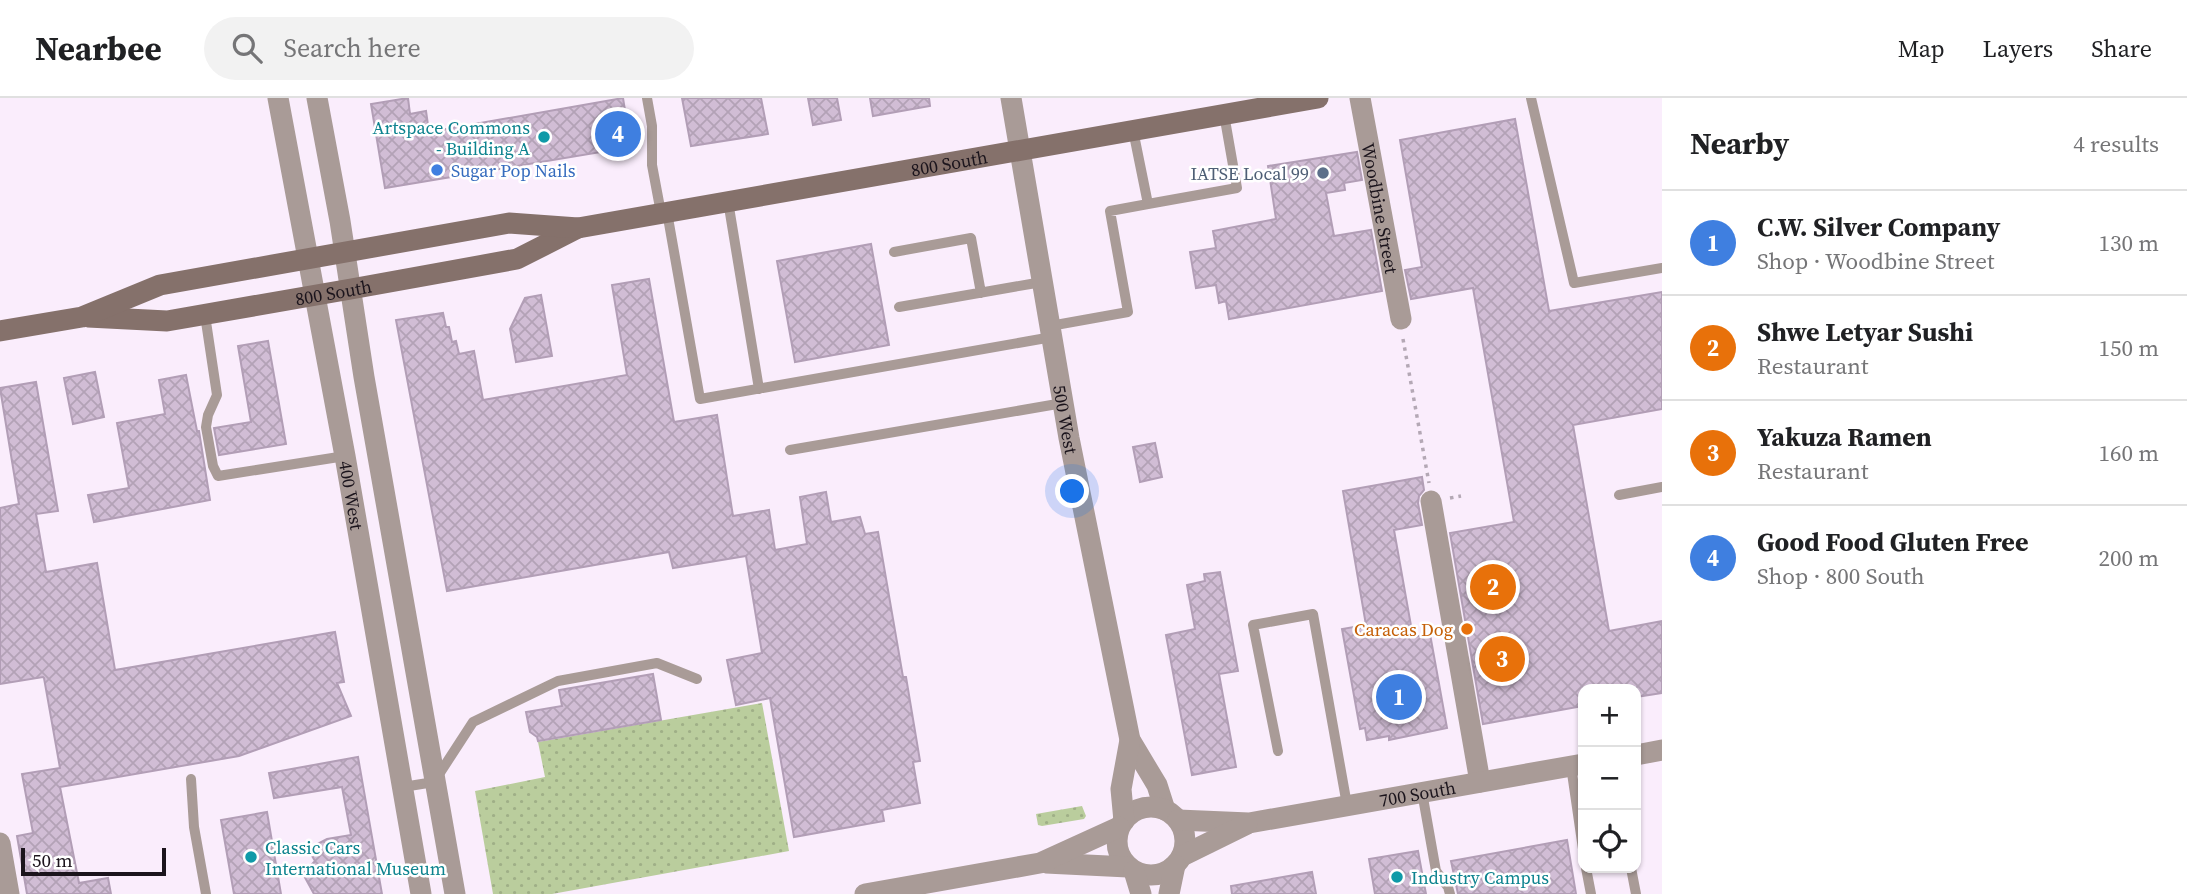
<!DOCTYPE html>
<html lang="en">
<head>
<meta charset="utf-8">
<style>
  body { margin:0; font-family:"Source Serif 4",serif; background:#f2f2f2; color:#202124 }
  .controls { position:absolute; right:21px; bottom:21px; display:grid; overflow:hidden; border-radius:14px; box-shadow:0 2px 5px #0004 }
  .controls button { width:63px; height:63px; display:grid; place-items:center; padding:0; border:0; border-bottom:2px solid #e0e0e0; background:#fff; color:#202124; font:35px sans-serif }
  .scale { position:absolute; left:21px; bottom:18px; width:145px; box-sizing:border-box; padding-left:7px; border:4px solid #1b141c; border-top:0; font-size:19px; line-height:24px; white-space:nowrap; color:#1b141c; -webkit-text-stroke:5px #fff; paint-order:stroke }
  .you { position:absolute; left:1073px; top:394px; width:24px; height:24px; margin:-18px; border:5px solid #fff; border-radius:50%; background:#1a73e8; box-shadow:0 0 0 10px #1a73e833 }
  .badge { display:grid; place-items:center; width:46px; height:46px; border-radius:50%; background:#38760f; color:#fff; font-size:23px; font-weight:700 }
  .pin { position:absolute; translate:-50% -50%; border:4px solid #fff; box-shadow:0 2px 7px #0006 }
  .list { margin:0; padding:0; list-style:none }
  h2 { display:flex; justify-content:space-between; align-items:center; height:91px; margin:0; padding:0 28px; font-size:30px }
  h2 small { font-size:23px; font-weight:400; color:#757577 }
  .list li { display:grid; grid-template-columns:46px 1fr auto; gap:21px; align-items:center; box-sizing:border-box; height:105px; padding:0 28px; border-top:2px solid #e0e0e0 }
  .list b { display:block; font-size:26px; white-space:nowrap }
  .list p { margin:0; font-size:23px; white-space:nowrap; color:#757577 }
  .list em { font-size:23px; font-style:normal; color:#757577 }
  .icon { flex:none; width:38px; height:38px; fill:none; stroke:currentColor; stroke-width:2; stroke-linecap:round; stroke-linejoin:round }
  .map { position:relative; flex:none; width:1662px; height:796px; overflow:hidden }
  header { display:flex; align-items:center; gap:42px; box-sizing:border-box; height:98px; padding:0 35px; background:#fff; border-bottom:2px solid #e0e0e0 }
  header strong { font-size:33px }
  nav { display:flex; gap:38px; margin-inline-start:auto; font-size:24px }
  .search { width:490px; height:63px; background:#f2f2f2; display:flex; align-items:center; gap:18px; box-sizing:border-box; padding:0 24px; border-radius:38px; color:#757577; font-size:26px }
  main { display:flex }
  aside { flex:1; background:#fff }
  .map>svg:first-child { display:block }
  .grass { fill:url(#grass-dots) }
  .building { fill:url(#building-cross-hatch); stroke:#b29eb6; stroke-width:2 }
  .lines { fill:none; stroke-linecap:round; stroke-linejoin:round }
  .path { stroke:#b4a8b5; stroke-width:3.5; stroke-dasharray:3.5 5; stroke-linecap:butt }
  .lane { stroke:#a99b97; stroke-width:10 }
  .street { stroke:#a99b97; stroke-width:21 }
  .secondary { stroke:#85716b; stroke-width:21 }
  .culture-dot { fill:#0f9aa8; stroke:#fff; stroke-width:2.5 }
  .shop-dot { fill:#3f7fe0; stroke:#fff; stroke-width:2.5 }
  .service-dot { fill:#5c6f8a; stroke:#fff; stroke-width:2.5 }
  .food-dot { fill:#e8710a; stroke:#fff; stroke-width:2.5 }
  .labels { text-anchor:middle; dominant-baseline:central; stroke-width:5; stroke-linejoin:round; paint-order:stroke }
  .culture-label { font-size:18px; fill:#0d838f; stroke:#fff; text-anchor:start }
  .street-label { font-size:18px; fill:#1b141c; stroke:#fff }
  .shop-label { font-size:18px; fill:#366cbe; stroke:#fff; text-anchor:start }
  .service-label { font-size:18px; fill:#4e5e75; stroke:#fff; text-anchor:end }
  .food-label { font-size:18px; fill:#c56008; stroke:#fff; text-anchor:end }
</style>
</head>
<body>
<header>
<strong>Nearbee</strong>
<div class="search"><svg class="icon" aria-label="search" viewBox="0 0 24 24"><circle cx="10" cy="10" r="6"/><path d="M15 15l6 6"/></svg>Search here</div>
<nav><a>Map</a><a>Layers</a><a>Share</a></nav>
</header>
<main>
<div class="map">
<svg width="1662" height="796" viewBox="0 0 1662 796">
  <defs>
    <pattern id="grass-dots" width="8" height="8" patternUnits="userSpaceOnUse" patternTransform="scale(1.75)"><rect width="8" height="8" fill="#bacd9d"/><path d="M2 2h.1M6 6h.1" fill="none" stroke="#9faf87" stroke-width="1.8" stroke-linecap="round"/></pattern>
    <pattern id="building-cross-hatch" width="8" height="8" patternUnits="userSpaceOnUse" patternTransform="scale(1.75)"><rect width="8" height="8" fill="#d1bdd5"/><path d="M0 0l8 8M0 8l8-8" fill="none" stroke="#b3a2b6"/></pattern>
  </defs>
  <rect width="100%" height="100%" fill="#faedfc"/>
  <path class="grass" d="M762 605 789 753 552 796H493L475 693 545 679 538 644Z
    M1082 708 1086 718 1084 721 1042 728 1038 727 1036 716Z"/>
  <path class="building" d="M408 0 410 16 426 13 429 34 623 0 631 49 385 90 371 6Z
    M682 0H761L768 36 691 48Z
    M808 0H837L841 22 813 27Z
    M870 0H929L930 8 873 18Z
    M1515 21 1549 213 1662 194V311L1573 327 1609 533 1662 523V595L1636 599V591H1583V608L1483 626 1450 435 1514 424 1473 190 1411 201 1405 172 1422 169 1400 42Z
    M1357 54 1362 82 1344 85 1345 92 1326 95 1334 138 1371 132 1382 193 1229 221 1226 203 1219 205 1216 187 1196 190 1190 154 1216 150 1213 133 1276 121 1268 68Z
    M871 146 889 247 795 264 777 163Z
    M649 181 674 324 717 317 733 418 769 412 775 452 807 446 800 399 826 394 831 424 860 419 865 436 878 434 903 579H906L920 663 913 664 920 705 882 712 884 723 794 739 770 600 736 607 727 562 762 555 746 458 673 470 669 454 447 493 396 222 443 215 446 229H449L452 244 456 243 459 256 474 253 483 302 627 277 612 187Z
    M541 197 552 258 516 264 510 231 525 200Z
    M268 243 286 346 219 357 214 330 251 324 238 248Z
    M95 274 104 319 73 326 64 280Z
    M186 277 197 333H199L210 402 94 424 88 397 129 390 117 325 165 316 159 282Z
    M36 284 58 413 36 416 46 474 97 465 115 572 335 534 344 584 337 585 351 618 239 658 60 689 79 785 108 780 111 796H27L17 738 33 735 22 676 60 670 44 580 43 579 0 586V410L19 406 0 290Z
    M1155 345 1162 379 1140 384 1133 349Z
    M1422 379 1424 392 1419 398 1418 405 1422 427 1394 432 1413 539 1430 536 1447 630 1389 642V638L1367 642 1365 630 1360 631 1342 531 1366 527 1343 393Z
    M1220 474 1238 573 1219 576 1236 669 1192 677 1166 537 1195 531 1187 487 1205 483 1204 476Z
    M653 576 661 622 538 643 537 639 530 634 526 614 562 608 559 592Z
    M358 659 382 796H314L303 776 315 763 308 751 327 741 351 737 342 689 274 700 269 675Z
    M267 714 281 796H234L221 722Z
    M1567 742 1576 796H1458L1451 763Z
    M1418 753 1426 796H1375L1369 761Z
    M1312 774 1316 796H1232L1231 788Z"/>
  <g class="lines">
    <path class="path" d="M1403 241 1429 385
      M1450 400 1461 398"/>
    <path class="lane" d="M647 0 652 28V67L661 115
      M1531 0 1574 185 1662 170
      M1133 32 1148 106 1237 90 1224 16
      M728 103 759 291
      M667 114 700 301 1052 239
      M894 154 971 140 981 195
      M899 209 1042 184
      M205 217 217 297 208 317 206 329 213 368 218 378 345 358
      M1050 228 1128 214 1110 113 1148 106
      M790 352 1063 305
      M1619 397 1662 389
      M1278 653 1253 527 1313 516 1347 707
      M1571 668 1583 751
      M191 681 194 729 206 796
      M403 689 434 684 473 624 558 583 657 565 697 581
      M1422 694 1436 773 1448 789 1450 796
      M1586 770 1591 796
      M1631 770 1636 796"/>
    <g class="street">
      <path id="s1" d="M278 0 345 358 421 796"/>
      <path d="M317 0 340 123 364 279 455 796"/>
      <path id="s2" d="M1011 0 1069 340 1130 642 1157 687 1165 712"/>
      <path id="s3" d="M1360 0 1401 221"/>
      <path d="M1431 403 1480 684"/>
      <path d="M1636 657 1662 652"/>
      <circle cx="1151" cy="743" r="34"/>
      <path id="s4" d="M1178 722 1249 725 1583 666"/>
      <path d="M1124 723 1121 691 1130 642"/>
      <path d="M0 745 9 796"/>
      <path d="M1182 758 1247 726"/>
      <path d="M1046 765 1128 769"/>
      <path d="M1134 773 1141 796"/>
      <path d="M865 796 1040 765 1119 729"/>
      <path d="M1169 796 1175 767"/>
    </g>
    <g class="secondary">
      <path id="s5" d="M88 219 167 223 351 191 517 161 578 130"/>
      <path id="s6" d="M0 233 82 219 160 187 509 125 578 130 1318 0"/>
    </g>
  </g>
  <g class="culture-dot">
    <circle cx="544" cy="39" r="7"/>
    <circle cx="251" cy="759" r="7"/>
    <circle cx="1397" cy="779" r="7"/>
  </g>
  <circle class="shop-dot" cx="437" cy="72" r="7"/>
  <circle class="service-dot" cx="1323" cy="75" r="7"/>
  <circle class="food-dot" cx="1467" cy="531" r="7"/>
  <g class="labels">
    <g class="culture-label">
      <text x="530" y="29" text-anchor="end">Artspace Commons<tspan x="530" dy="21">- Building A</tspan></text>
      <text x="265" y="749">Classic Cars<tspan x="265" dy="21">International Museum</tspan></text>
      <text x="1411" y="779">Industry Campus</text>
    </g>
    <g class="street-label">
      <text stroke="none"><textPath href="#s6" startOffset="968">800 South</textPath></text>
      <text stroke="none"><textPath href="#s3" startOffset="112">Woodbine Street</textPath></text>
      <text stroke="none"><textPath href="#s5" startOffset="248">800 South</textPath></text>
      <text stroke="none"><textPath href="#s2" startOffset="326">500 West</textPath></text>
      <text stroke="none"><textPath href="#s1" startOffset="404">400 West</textPath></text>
      <text stroke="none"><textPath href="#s4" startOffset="242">700 South</textPath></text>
    </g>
    <g class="shop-label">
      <text x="451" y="72">Sugar Pop Nails</text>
    </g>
    <g class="service-label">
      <text x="1309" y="75">IATSE Local 99</text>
    </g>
    <g class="food-label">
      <text x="1453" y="531">Caracas Dog</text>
    </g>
  </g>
</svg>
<div class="controls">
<button>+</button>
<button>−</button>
<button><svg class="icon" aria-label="locate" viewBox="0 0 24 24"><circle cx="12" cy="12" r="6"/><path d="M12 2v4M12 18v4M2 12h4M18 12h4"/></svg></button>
</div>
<div class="scale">50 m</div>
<div class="you"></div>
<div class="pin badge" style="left:1399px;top:599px;background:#3f7fe0">1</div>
<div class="pin badge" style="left:1493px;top:489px;background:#e8710a">2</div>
<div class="pin badge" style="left:1502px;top:561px;background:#e8710a">3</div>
<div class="pin badge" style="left:618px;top:36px;background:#3f7fe0">4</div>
</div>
<aside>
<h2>Nearby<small>4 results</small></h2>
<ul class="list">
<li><span class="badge" style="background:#3f7fe0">1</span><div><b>C.W. Silver Company</b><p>Shop · Woodbine Street</p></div><em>130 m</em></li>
<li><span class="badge" style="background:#e8710a">2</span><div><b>Shwe Letyar Sushi</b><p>Restaurant</p></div><em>150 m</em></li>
<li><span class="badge" style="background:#e8710a">3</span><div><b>Yakuza Ramen</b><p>Restaurant</p></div><em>160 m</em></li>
<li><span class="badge" style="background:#3f7fe0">4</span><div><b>Good Food Gluten Free</b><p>Shop · 800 South</p></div><em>200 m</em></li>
</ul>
</aside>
</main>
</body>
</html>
